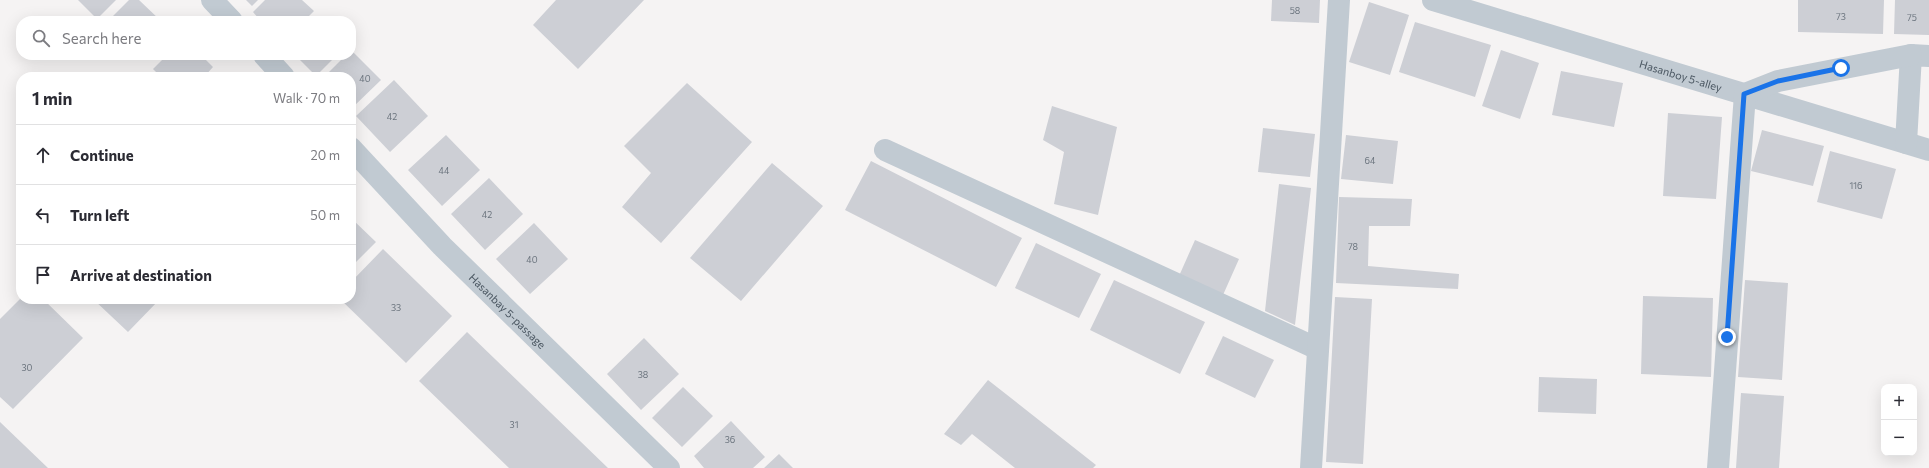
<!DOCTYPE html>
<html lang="en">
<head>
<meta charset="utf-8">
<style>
  body { margin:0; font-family:Commissioner,sans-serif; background:#f2f2f3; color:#2b2b33 }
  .controls { position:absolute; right:12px; bottom:12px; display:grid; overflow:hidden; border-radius:8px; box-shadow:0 4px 16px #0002 }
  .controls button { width:36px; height:36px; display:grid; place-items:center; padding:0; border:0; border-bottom:1px solid #e1e1e2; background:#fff; color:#2b2b33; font:20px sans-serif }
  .stop { position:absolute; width:12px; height:12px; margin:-9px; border:3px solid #1a73e8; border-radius:50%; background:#fff }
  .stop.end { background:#1a73e8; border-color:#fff; box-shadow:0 1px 4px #0008 }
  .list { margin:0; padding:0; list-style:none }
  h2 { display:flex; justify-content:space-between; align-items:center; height:52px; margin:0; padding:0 16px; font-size:17px }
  h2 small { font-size:13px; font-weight:400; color:#7c7c81 }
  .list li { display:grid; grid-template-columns:26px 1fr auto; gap:12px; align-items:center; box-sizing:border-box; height:60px; padding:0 16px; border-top:1px solid #e1e1e2 }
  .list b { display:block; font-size:15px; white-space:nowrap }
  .list em { font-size:13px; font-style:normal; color:#7c7c81 }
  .icon { flex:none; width:22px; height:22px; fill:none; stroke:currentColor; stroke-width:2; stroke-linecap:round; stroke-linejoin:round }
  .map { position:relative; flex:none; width:1929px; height:468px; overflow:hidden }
  .search { position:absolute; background:#fff; box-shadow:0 4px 16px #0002; left:16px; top:16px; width:340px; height:44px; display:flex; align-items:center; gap:10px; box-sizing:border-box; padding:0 14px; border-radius:16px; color:#7c7c81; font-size:15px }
  .panel { position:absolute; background:#fff; box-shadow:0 4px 16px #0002; left:16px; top:72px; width:340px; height:232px; border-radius:16px }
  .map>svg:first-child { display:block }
  .building { fill:#cdcfd5 }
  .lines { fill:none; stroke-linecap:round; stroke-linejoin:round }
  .minor { stroke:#c1cad2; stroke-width:22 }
  .route { stroke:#1a73e8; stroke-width:5 }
  .labels { text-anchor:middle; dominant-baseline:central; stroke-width:3; stroke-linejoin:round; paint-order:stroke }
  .number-label { font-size:9px; fill:#6b747e }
  .street-label { font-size:11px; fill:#4a5661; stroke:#fff }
</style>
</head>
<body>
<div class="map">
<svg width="1929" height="468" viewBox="0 0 1929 468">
  <rect width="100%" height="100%" fill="#f5f3f3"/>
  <path class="building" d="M78 0H116L97 19Z
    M129 0H139L161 21H108Z
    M246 0H258L252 6Z
    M265 0H302L314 11 304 21H261L253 12Z
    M556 0H644L578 69 533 25Z
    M1272 0H1320L1319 23 1271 21Z
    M1798 0H1884L1883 34 1798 32Z
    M1895 0H1929V35L1894 34Z
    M1369 2 1409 15 1390 75 1349 62Z
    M317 16 323 21H312Z
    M1415 22 1491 45 1475 97 1399 72Z
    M351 50 381 80 351 109V77H324L346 55H351Z
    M1501 50 1539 63 1520 119 1482 106Z
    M167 55H201L213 67 204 77H161L153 69Z
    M295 55H337L316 76Z
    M1561 71 1623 83 1614 127 1552 115Z
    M394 80 428 116 390 152 356 116Z
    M687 83 752 142 661 243 622 207 651 173 624 146Z
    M1052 106 1117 127 1098 215 1054 204 1064 152 1043 140Z
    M1668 113 1722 117 1716 199 1663 196Z
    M1263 128 1315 134 1310 177 1258 172Z
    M1762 130 1824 146 1813 186 1751 171Z
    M446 135 480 170 442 206 408 170Z
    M1346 135 1398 141 1393 184 1341 179Z
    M1830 151 1896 169 1882 219 1817 202Z
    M871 161 1022 238 996 287 845 210Z
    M772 163 823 206 741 301 690 258Z
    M489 178 523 214 485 250 451 214Z
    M1279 184 1311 188 1295 325 1265 311Z
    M1339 197 1412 199 1410 226H1369L1368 266 1459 274 1458 289 1336 283Z
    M351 218 376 242 351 267Z
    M534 223 568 259 530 294 496 259Z
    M1195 240 1239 259 1223 295 1179 276Z
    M1036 243 1101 274 1079 318 1015 288Z
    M383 249 452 316 406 363 340 299H351V282Z
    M1114 280 1205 322 1180 374 1090 330Z
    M1745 280 1788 283 1782 380 1738 377Z
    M1643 296 1713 298 1711 377 1641 374Z
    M1335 297 1372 299 1363 464 1326 462Z
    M21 298 43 299 83 338 13 409 0 397V319Z
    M93 299H160L128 332Z
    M467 332 608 468H509L419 381Z
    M1223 336 1274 360 1255 398 1205 374Z
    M644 338 679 374 641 410 607 374Z
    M1539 377 1597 379 1596 414 1538 412Z
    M988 380 1096 465 1093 468H1015L972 434 961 445 944 434Z
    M683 387 713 416 682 447 652 418Z
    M1741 393 1784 396 1779 468H1736Z
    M731 421 765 457 753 468H704L694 456Z
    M0 422 48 468H0Z
    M779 454 793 468H764Z"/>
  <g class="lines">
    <g class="minor">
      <path d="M212 0 232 21"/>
      <path id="s1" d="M1433 0 1929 150"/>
      <path d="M264 55 284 77"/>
      <path d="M1906 143 1911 55 1929 56"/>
      <path id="s2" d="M351 148 442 246 669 468"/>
      <path d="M885 150 1318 349"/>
      <path d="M1311 468 1339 0"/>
      <path d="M1718 468 1745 94 1778 81 1911 55"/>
    </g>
  </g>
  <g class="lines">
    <path class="route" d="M1727 337 1744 94 1778 81 1841 68"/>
  </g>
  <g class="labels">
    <g class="number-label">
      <text x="1295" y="10">58</text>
      <text x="1841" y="16">73</text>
      <text x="1912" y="17">75</text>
      <text x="365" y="78">40</text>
      <text x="392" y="116">42</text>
      <text x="1370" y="160">64</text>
      <text x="444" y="170">44</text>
      <text x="1856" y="185">116</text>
      <text x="487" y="214">42</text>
      <text x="1353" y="246">78</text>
      <text x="532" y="259">40</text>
      <text x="396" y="307">33</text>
      <text x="27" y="367">30</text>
      <text x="643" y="374">38</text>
      <text x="514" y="424">31</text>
      <text x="730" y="439">36</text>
    </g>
    <g class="street-label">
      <text stroke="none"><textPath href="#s1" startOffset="259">Hasanboy 5-alley</textPath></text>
      <text stroke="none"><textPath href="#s2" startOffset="226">Hasanbay 5-passage</textPath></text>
    </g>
  </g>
</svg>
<div class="controls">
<button>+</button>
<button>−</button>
</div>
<div class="stop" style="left:1841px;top:68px"></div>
<div class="stop end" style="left:1727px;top:337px"></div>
<div class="search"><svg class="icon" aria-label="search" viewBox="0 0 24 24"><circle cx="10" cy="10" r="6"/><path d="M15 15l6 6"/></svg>Search here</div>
<section class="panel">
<h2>1 min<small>Walk · 70 m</small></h2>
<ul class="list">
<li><svg class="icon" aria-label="ahead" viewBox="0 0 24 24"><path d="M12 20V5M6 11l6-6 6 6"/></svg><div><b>Continue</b></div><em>20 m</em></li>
<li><svg class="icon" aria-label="left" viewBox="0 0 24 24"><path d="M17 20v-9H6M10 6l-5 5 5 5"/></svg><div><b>Turn left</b></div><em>50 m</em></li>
<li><svg class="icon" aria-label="arrive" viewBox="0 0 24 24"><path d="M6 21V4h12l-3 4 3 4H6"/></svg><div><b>Arrive at destination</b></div></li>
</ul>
</section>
</div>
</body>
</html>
